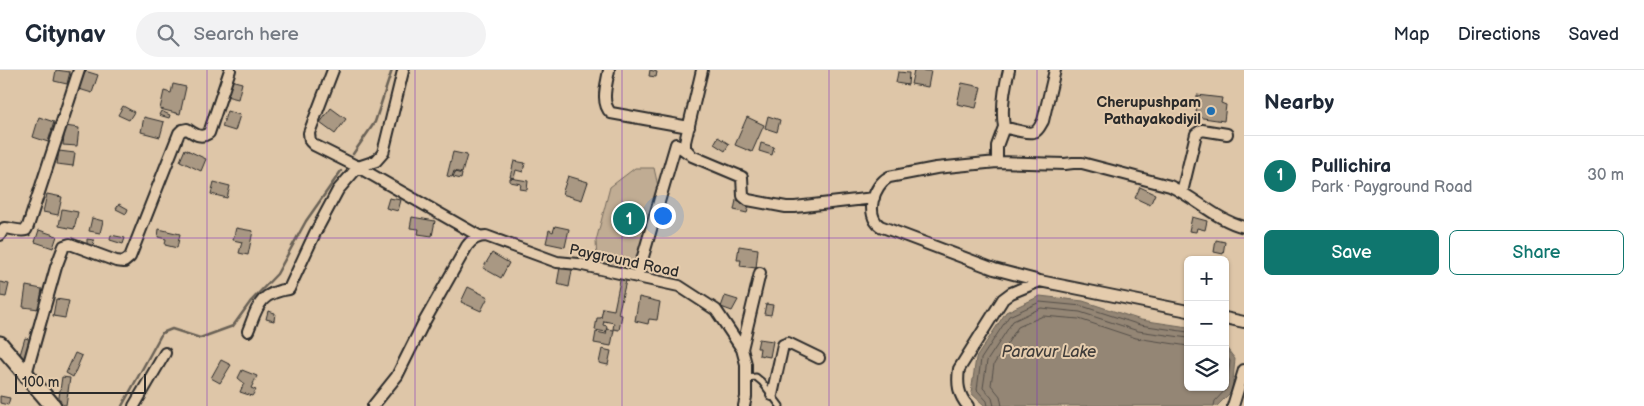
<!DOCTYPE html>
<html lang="en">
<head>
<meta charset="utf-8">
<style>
  body { margin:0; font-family:"Balsamiq Sans",sans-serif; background:#f2f2f3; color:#1f2937 }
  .controls { position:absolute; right:15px; bottom:15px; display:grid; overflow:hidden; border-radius:8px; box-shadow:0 1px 4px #0004 }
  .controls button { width:45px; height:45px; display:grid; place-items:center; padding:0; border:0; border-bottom:1px solid #e0e1e3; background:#fff; color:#1f2937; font:25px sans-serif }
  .scale { position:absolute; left:15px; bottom:12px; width:131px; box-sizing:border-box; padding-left:5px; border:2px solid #2b2b2b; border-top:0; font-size:14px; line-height:18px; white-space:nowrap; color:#2b2b2b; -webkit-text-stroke:4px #e5ccad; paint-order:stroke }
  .you { position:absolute; left:662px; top:145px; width:18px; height:18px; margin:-12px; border:4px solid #fff; border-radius:50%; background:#1a73e8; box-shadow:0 0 0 8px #1a73e833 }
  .badge { display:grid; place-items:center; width:32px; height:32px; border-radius:50%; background:#0f766e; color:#fff; font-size:16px; font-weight:700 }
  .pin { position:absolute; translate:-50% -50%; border:2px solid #fff; box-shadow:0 1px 5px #0006 }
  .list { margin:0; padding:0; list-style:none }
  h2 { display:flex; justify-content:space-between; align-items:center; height:65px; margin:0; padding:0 20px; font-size:21px }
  h2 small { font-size:16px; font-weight:400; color:#747a83 }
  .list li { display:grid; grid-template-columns:32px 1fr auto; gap:15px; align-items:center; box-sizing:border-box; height:80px; padding:0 20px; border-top:1px solid #e0e1e3 }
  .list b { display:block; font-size:19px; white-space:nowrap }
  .list p { margin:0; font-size:16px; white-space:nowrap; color:#747a83 }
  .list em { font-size:16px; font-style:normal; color:#747a83 }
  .actions { display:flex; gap:10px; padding:15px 20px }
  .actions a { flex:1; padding:11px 0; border:1px solid #0f766e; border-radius:8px; text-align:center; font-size:18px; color:#0f766e }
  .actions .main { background:#0f766e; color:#fff }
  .icon { flex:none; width:28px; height:28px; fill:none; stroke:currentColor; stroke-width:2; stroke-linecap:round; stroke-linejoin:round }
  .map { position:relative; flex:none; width:1244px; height:336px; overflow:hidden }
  header { display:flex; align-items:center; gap:30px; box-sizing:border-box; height:70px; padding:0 25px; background:#fff; border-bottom:1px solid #e0e1e3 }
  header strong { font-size:24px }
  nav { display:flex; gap:28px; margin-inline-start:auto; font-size:18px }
  .search { width:350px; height:45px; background:#f2f2f3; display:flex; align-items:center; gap:12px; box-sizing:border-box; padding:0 18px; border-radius:28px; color:#747a83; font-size:19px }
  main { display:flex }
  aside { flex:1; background:#fff }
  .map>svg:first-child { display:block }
  .green { fill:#c0ac93; stroke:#766c5f }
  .water { fill:#948675; stroke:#6a6257 }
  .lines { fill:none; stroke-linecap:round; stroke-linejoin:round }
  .shore { stroke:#554f49; stroke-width:1 }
  .stream { stroke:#6a6257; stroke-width:2.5 }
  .building { fill:#a99883; stroke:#2b2b2b }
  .service-casing { stroke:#2b2b2b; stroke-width:9 }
  .minor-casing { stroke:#2b2b2b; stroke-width:14 }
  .secondary-casing { stroke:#2b2b2b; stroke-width:19 }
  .service { stroke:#e5ccad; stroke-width:5 }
  .minor { stroke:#e5ccad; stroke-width:10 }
  .secondary { stroke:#e5ccad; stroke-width:15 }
  .grid { fill:none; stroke:#7b2cbf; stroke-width:1; stroke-opacity:0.55 }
  .poi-dot { fill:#1f6fb2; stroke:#e5ccad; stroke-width:2 }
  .labels { text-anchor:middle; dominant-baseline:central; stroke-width:4; stroke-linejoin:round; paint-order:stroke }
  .poi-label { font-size:15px; font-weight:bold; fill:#2b2b2b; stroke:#e5ccad; text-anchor:end }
  .street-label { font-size:15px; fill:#2b2b2b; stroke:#e5ccad }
  .water-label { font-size:16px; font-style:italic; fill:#403d3a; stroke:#e5ccad }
</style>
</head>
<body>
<header>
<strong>Citynav</strong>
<div class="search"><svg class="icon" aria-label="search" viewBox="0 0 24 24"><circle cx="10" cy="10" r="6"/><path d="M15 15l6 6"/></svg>Search here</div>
<nav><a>Map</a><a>Directions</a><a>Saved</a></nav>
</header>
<main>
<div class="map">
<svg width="1244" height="336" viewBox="0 0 1244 336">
  <rect width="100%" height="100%" fill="#dec6a8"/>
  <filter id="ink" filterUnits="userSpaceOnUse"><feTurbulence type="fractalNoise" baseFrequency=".02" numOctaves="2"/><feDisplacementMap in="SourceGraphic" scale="10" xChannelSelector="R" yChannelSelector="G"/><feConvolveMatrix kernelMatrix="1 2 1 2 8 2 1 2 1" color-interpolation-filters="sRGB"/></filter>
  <g filter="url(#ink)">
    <path class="green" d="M635 98H654L663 139 654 153 636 199 616 197 597 192 596 171 610 117Z"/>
    <path class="water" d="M1040 226 1083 231 1141 250 1188 257V317H1225V276L1235 289 1232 321 1217 336H985L971 323 976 288 1006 242Z"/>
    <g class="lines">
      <path class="shore" d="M988 336 987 331 977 320 981 289 1009 246 1040 232 1082 236 1140 255 1188 262
        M994 336 992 328 983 318 987 291 1013 251 1041 238 1080 242 1138 261 1188 268
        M1002 336 1000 326 991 315 994 294 1018 257 1043 246 1079 249 1136 268 1188 276
        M1214 336 1215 331 1227 318 1230 291 1225 284"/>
      <path class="stream" d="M353 84 375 52 392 0
        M122 336 162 263 172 259 200 268 233 256 251 231 277 204 306 151 341 101"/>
    </g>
    <path class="building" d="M56 0 70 2 67 14 54 11Z
      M650 0 657 2 656 7 649 6Z
      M914 0 931 1 928 17 911 14Z
      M85 1 98 5 92 23 79 19Z
      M898 2 909 3 908 15 896 13Z
      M223 8 242 13 238 29 218 24Z
      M962 13 981 17 976 38 957 34Z
      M173 14 186 17 180 44 160 39 164 21 171 23Z
      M1197 25 1222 28 1221 33 1226 35 1224 51 1196 47Z
      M123 36 134 42 129 50 118 45Z
      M331 38 346 49 335 64 320 53Z
      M161 41 170 45 169 48 159 45Z
      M227 41 240 45 235 61 222 57Z
      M768 46 780 50 777 62 765 58Z
      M39 47 54 52 48 72 33 67Z
      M144 47 164 52 160 67 141 62Z
      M747 47 764 55 752 82 735 75Z
      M65 56 79 58 77 76 63 75Z
      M718 67 729 74 725 81 714 74Z
      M761 73 774 77 772 85 759 81Z
      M185 79 206 89 201 101 180 91Z
      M59 81 75 83 73 96 57 94Z
      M453 82 467 85 462 103 454 101 452 107 447 106Z
      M514 91 525 93 523 102 516 100 514 108 510 107Z
      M455 102 462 104 461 109 453 107Z
      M568 106 588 112 582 130 562 124Z
      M510 108 528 111 527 120 520 119 521 114 510 112Z
      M214 112 230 116 227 128 211 124Z
      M1140 117 1155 124 1150 135 1135 128Z
      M47 124 62 127 58 145 43 142Z
      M389 128 401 130 398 141 386 138Z
      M736 130 750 133 747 143 734 140Z
      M119 134 128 139 126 144 116 139Z
      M62 139 78 142 74 159 59 156Z
      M412 147 435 151 432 166 418 164 419 159 410 158Z
      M1192 147 1207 151 1205 160 1197 158 1196 162 1189 161Z
      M92 148 103 151 100 163 89 161Z
      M555 156 569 159 565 177 546 173 549 160 553 162Z
      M236 158 253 161 248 185 239 183 242 172 233 170Z
      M159 159 180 164 177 178 165 175 166 169 158 167Z
      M39 160 57 166 53 178 35 172Z
      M111 165 125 168 123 174 110 170Z
      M87 169 94 170 93 177 87 176Z
      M1216 170 1225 172 1223 184 1214 182Z
      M739 176 758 179 756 198 740 196 741 190H737Z
      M492 183 509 193 501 208 483 198Z
      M561 192 573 195 569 217 557 214Z
      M621 206 627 207 618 244 622 245 619 260 613 259 614 253 604 251 603 255 607 256 606 262 595 260 597 248H601L603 238 614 240Z
      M0 212 9 214 6 227 0 226Z
      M26 216 42 219 39 239 23 237Z
      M468 217 488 227 481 241 461 232Z
      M725 226 738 230 732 241 721 237Z
      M639 227 660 232 657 250 649 249 648 254 635 251Z
      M56 229 69 231 65 248 53 246Z
      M766 234 773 235 771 245 764 244Z
      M268 241 275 243 274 251 266 249Z
      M607 259 614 260 611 276 594 273 596 262 606 264Z
      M25 268 32 270 26 290 19 288Z
      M759 269 773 271 770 287 759 285 760 278H757Z
      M602 279 611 281 608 295 599 293Z
      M75 283 82 286 73 307 66 303Z
      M221 290 231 295 220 313 211 308Z
      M242 300 257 306 251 318 256 320 252 326 240 322 244 313 238 308Z
      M62 307 70 308 66 335 58 334Z
      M0 326 10 328 8 335 0 333Z"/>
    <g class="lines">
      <defs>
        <path id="service" d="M746 308 756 307 762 312 780 336"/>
        <path id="minor" d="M333 0 309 63 310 71 314 75 358 97 479 166
          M609 0C607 13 600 33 611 43L689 57
          M702 0 685 72V78L692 86 742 107 743 126 748 130 786 137H795L874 128
          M1004 57C1001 38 1004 19 1009 0
          M997 92V76L1004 57C1011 59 1031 65 1036 61 1039 59 1041 54 1043 51L1055 0
          M1182 122 1196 64 1202 60 1227 64
          M0 165 4 158C11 158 19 162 26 160L28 156 79 0
          M637 207 676 74 688 83
          M1188 241 1040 211 994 199 880 156C865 145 873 115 889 107L936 98 997 92 1065 94 1073 93H1082L1170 116C1196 128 1216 150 1244 157
          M1225 248 1244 252
          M248 261C258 236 259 223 289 219L315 163 338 120 358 97 376 91 383 83 403 1
          M742 279 760 203
          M26 304 56 197 64 176 70 174 116 191 124 192 130 187 179 63 182 60 187 59C195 64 200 69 209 63L230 0
          M772 325 783 275 788 273 819 288
          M134 336 165 283
          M373 336 397 306 423 254 467 176C472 169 478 166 486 166L557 192 578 194 679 216 716 240 742 279 746 294V327L744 336
          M968 336C958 325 957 313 959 299L1003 229 1011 223 1040 211
          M1233 336 1244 300"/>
        <path id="secondary" d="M0 274 53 336"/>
      </defs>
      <use href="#service" class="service-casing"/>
      <use href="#minor" class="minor-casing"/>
      <use href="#secondary" class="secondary-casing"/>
      <use href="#service" class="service"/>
      <use href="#minor" class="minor"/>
      <use href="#secondary" class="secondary"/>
    </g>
  </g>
  <path class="grid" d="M207 0V336M415 0V336M622 0V336M829 0V336M1037 0V336M0 168H1244"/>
  <circle class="poi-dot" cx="1211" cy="41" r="5"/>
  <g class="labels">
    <g class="poi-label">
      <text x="1201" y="32">Cherupushpam<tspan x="1201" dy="17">Pathayakodiyil</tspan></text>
    </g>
    <g class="street-label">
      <text transform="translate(624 191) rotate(12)">Payground Road</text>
    </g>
    <g class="water-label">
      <text x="1049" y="282">Paravur Lake</text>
    </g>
  </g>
</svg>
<div class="controls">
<button>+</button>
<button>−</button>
<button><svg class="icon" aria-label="layers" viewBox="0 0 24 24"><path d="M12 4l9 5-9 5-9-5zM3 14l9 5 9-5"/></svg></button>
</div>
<div class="scale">100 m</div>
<div class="you"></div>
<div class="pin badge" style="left:629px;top:149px">1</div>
</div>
<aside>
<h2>Nearby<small></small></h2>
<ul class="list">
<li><span class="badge">1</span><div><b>Pullichira</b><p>Park · Payground Road</p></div><em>30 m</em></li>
</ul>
<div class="actions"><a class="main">Save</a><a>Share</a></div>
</aside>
</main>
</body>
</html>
